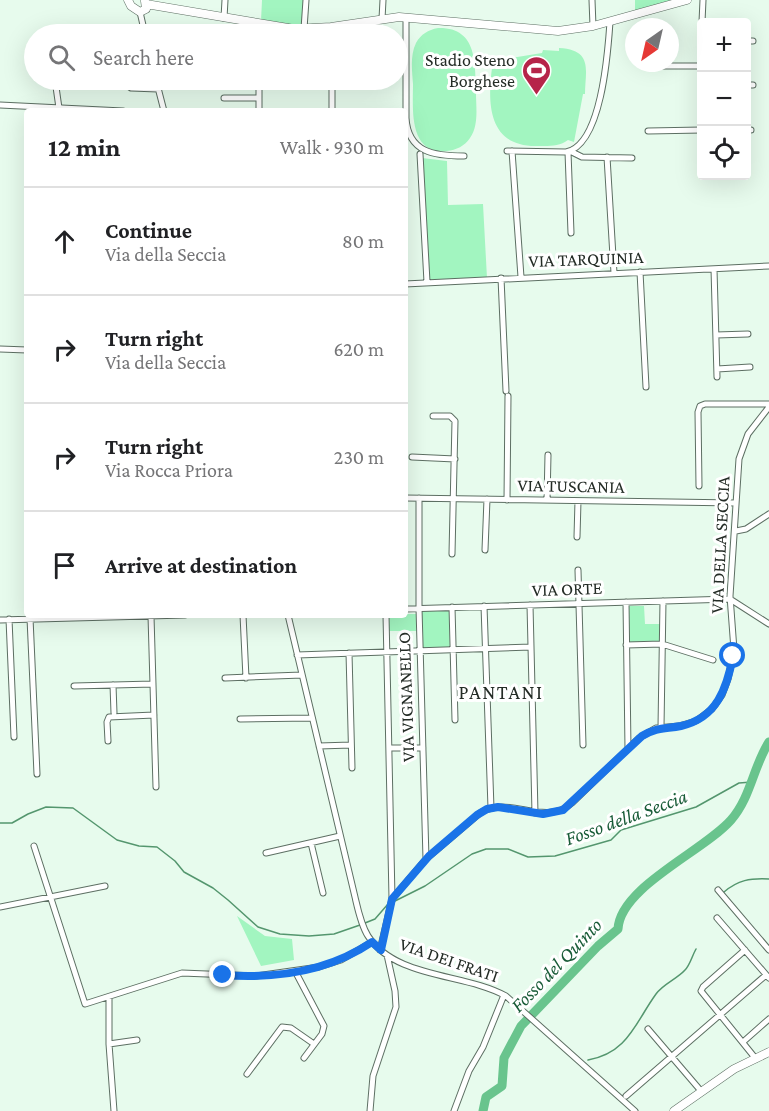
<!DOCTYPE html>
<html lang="en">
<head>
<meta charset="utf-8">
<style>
  body { margin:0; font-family:"Crimson Pro",serif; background:#f6f6f6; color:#202124 }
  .controls { position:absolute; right:18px; top:18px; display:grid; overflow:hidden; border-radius:6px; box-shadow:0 6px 24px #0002 }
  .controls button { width:54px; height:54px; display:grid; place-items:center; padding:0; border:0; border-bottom:2px solid #e0e0e0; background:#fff; color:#202124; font:30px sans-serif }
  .compass { position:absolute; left:625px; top:18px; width:54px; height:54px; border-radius:50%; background:#fff; box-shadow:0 6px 24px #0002; rotate:214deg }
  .stop { position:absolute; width:18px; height:18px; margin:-14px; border:4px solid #1a73e8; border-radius:50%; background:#fff }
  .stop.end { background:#1a73e8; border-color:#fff; box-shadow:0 2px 6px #0008 }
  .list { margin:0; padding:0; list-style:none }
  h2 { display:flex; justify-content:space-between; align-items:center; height:78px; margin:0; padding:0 24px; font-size:26px }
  h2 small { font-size:20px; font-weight:400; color:#757577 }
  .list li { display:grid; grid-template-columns:39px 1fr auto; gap:18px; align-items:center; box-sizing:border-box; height:108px; padding:0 24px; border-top:2px solid #e0e0e0 }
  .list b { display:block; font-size:22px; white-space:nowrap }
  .list p { margin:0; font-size:20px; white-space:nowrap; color:#757577 }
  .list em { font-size:20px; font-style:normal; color:#757577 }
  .icon { flex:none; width:33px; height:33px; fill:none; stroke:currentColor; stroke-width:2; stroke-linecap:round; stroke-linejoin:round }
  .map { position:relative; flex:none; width:769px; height:1111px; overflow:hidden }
  .search { position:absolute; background:#fff; box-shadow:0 6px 24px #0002; left:24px; top:24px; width:384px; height:66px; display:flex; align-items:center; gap:15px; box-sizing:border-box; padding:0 21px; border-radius:33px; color:#757577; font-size:22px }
  .panel { position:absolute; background:#fff; box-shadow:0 6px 24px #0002; left:24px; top:108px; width:384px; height:510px; border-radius:6px }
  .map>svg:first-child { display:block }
  .green { fill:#a2f5c0 }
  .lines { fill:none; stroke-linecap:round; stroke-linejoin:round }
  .stream { stroke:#54966e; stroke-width:1.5 }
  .river { stroke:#69c48d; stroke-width:9 }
  .minor-casing { stroke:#5d6f63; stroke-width:7 }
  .secondary-casing { stroke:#5d6f63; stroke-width:9 }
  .minor { stroke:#fff; stroke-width:5 }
  .secondary { stroke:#fff; stroke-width:8 }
  .route { stroke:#1a73e8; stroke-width:8 }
  .labels { text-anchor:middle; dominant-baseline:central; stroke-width:6; stroke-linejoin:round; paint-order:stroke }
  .poi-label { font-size:18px; fill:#242c26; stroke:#fff; text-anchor:end }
  .street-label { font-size:18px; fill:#242c26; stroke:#fff }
  .neighbourhood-label { font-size:20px; letter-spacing:1.5px; fill:#242c26; stroke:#fff }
  .water-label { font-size:20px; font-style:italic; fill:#195c38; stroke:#fff }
</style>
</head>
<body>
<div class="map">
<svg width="769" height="1111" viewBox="0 0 769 1111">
  <rect width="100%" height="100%" fill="#e7fbed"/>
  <path class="green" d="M262 0H304L303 27 261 21Z
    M635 0H676L635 11Z
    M438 28C478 27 475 64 476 93 476 107 479 125 470 138 465 146 456 150 447 151 408 155 413 108 413 84 412 71 410 55 416 43 421 34 428 30 438 28Z
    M559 48C594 50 585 71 585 94H583L574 142 568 140C559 147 548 146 537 146 489 147 487 105 492 68L499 67 498 60 542 53 543 50 559 51Z
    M422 158 447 161 448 205 483 204 487 278 429 281Z
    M628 606H644L645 624H660L661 643 629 644Z
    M421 611H449L450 648 421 649Z
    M405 614H416V631H387V615Z
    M237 916 265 936 292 939 294 960 261 966Z"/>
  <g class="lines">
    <path class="stream" d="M0 823H12L28 814 46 807 73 808 117 840 139 846 157 847 175 861 184 872 213 888 228 900 258 927 280 934 309 936 334 934 360 925
      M724 892C738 880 750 878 769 879
      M395 901 425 886 472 854 486 849H508L528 857 555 856 611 840 621 830 696 807 739 783 752 782
      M365 923 375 919 388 904
      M588 1060C628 1053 635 1023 656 994 663 984 677 979 685 970 690 965 692 956 696 949"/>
    <path class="river" d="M483 1111 486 1097 502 1086 504 1058 521 1026 598 946 618 929C620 887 704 851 731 820 751 797 753 767 769 742"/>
    <defs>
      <path id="minor" d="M592 0 593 26
        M140 12 145 34
        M224 18 225 0
        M406 18V118C408 153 435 156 464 156
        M382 19 383 0
        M702 22 703 0
        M304 29 306 0
        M260 34V25
        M746 41H753
        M648 66H702
        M55 80 59 108
        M126 80 128 86 131 88 158 89
        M156 80 164 111
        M332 80V111
        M746 85H753
        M224 98H259
        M0 105 123 111
        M259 111V80
        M746 130H751
        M648 131 702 130
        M507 151 566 152C602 145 608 51 610 22
        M512 151 521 277
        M570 151 582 157 632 158
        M568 152 571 233
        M420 154 427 282
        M701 154 702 153
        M607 157 614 273
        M714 269 717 377
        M640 272 646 387
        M501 278 506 391
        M405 284 769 266
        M716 335 748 334
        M0 349 27 350
        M717 369 750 367
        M433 416H450L455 421 452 554
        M412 457 455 459
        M699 486 698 412 700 406 705 404H769
        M405 498 736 503
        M419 498V608L426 859
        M507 500 508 396
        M547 500 548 455
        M736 531 746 529 769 514
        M577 537 578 501
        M485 550 487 499
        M578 570 583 745
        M626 602 628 749
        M530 605 535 813
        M484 606 491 808
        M452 607 455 720
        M405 609 730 599 769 624
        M243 615 246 678
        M288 615 355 897C358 910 361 925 368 936 396 979 465 973 506 996L635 1111
        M386 615 392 898
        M151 616 156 787
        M30 618 37 774
        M9 619 14 737
        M0 620 185 615
        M626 645 662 644 713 660
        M349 653 352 768
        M297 655 531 647
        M225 678 302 675
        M113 685 114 713
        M74 686 153 684
        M240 719 312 718
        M661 727 663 601
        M108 741 107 722 109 717 154 715
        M319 746 351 745
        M390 748H423
        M311 843 323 893
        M34 846 85 1004 182 973 256 976 319 967 341 960 372 942
        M266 853 340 836
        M718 890 769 950
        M0 907 105 886
        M717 918 769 978
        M380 950 392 899 426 859 480 813C509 794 544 828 572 803L639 738 656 728 679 726 696 721 712 709 722 695 728 679 734 650 730 596 739 459 748 434 769 407
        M745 950 703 987 701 991 756 1059
        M295 971 324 1026 322 1034 304 1058
        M109 997V1044L114 1111
        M648 1029 701 1091
        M743 1042 769 1019
        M109 1044 137 1040
        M247 1074 282 1027 291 1028 314 1044
        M626 1096 766 975
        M370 1111 373 1076 396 1007 395 991 387 955
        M454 1111 469 1071 483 1047 504 995"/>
      <path id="secondary" d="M128 0 131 6 140 12 146 9 145 1
        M146 4 294 29 331 27 399 17 558 31 593 26 687 0
        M674 1111 734 1069 769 1052"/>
    </defs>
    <use href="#minor" class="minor-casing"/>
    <use href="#secondary" class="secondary-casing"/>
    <use href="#minor" class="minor"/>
    <use href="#secondary" class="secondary"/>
  </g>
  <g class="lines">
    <path class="route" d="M223 975C275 979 329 971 372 942L381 950 392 899 429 856 477 815 487 809 498 807 543 814 563 810 642 736C657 727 665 729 681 726 717 718 727 688 733 656"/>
  </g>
  <defs>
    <symbol id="stadium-pin" viewBox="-11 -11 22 30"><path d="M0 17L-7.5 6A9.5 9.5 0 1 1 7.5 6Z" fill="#b62449" stroke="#fff"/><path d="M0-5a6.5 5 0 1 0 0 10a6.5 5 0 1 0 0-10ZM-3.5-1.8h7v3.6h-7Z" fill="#fff"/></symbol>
  </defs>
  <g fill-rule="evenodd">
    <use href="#stadium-pin" x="520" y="54" width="33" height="45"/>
  </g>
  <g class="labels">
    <g class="poi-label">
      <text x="515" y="60">Stadio Steno<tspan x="515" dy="21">Borghese</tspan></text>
    </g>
    <g class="street-label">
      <text transform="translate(586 259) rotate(-2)">VIA TARQUINIA</text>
      <text transform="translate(571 486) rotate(1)">VIA TUSCANIA</text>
      <text transform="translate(720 545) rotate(-87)">VIA DELLA SECCIA</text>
      <text transform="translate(567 589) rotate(-2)">VIA ORTE</text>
      <text transform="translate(406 697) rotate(-92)">VIA VIGNANELLO</text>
      <text transform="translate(449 960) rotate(19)">VIA DEI FRATI</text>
    </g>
    <g class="neighbourhood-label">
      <text x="501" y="692">PANTANI</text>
    </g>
    <g class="water-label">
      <text transform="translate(626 817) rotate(-20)">Fosso della Seccia</text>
      <text transform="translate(556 965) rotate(-46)">Fosso del Quinto</text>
    </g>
  </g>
</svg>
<div class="controls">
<button>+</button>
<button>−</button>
<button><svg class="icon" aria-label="locate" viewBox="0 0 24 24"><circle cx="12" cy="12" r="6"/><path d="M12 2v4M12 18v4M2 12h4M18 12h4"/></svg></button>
</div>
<svg class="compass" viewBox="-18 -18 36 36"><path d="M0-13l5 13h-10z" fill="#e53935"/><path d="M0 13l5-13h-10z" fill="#757577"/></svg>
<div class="stop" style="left:733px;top:656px"></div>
<div class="stop end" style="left:223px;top:975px"></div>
<div class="search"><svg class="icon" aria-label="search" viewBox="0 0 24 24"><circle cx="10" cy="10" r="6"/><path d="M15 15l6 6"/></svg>Search here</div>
<section class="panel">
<h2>12 min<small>Walk · 930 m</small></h2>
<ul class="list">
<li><svg class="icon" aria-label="ahead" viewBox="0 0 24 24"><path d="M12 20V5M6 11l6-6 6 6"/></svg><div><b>Continue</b><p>Via della Seccia</p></div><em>80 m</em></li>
<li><svg class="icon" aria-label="right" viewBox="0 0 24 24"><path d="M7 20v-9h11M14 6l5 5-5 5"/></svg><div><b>Turn right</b><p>Via della Seccia</p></div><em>620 m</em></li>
<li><svg class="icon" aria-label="right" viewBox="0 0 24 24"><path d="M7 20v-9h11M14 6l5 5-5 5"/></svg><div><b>Turn right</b><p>Via Rocca Priora</p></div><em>230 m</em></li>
<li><svg class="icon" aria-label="arrive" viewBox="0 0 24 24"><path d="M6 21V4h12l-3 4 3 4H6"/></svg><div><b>Arrive at destination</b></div></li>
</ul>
</section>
</div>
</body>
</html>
